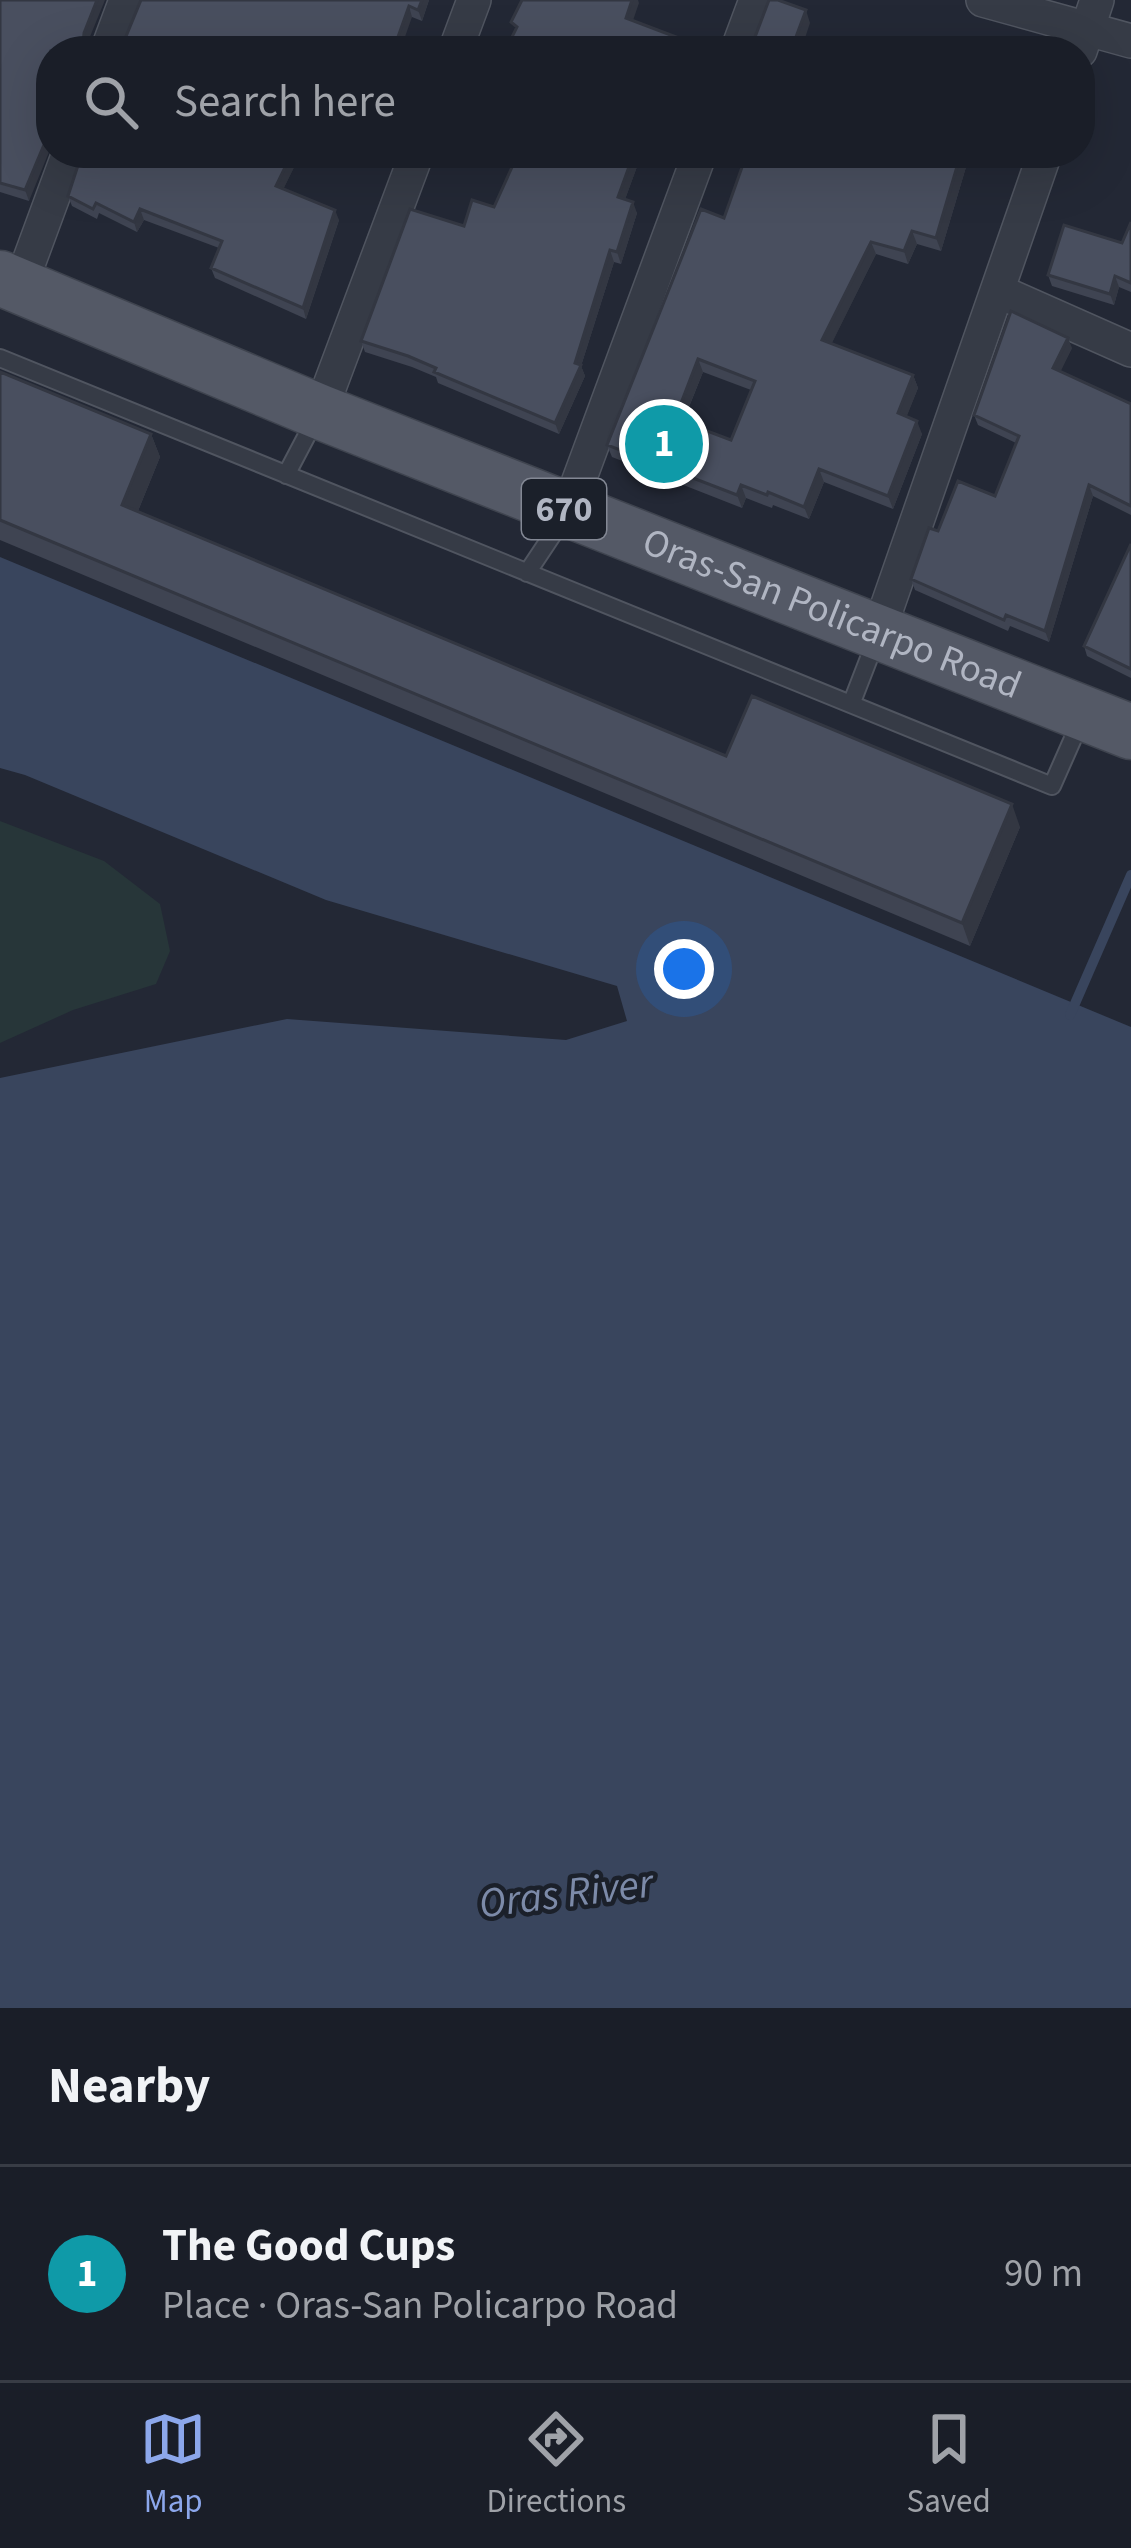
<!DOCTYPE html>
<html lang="en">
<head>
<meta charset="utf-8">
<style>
  body { margin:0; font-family:"Source Sans 3",sans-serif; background:#232730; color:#f1f3f6 }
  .you { position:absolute; left:684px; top:969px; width:42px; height:42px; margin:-30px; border:9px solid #fff; border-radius:50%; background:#1a73e8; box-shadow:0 0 0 18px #1a73e833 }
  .badge { display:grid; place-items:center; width:78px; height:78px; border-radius:50%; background:#8ca7eb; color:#fff; font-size:39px; font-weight:700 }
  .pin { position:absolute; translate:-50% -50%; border:6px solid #fff; box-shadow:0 3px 12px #0006 }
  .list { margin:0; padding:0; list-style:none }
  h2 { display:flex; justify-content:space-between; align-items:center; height:156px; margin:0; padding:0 48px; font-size:51px }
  h2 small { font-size:39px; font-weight:400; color:#9fa2a8 }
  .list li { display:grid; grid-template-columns:78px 1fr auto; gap:36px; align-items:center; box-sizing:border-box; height:216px; padding:0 48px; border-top:3px solid #383c45 }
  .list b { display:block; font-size:45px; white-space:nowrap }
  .list p { margin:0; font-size:39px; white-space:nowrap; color:#9fa2a8 }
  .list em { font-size:39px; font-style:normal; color:#9fa2a8 }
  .icon { flex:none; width:66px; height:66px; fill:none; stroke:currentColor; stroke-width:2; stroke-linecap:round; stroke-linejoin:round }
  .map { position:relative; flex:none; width:1131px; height:2008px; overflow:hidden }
  .search { position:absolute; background:#1a1e28; box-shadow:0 12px 48px #0002; left:36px; right:36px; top:36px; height:132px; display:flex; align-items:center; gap:30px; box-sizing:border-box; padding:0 42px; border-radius:48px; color:#9fa2a8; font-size:45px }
  .sheet { height:372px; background:#1a1e28 }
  nav { display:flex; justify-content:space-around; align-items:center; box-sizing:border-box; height:168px; border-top:3px solid #383c45; background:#1a1e28; font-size:33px; color:#9fa2a8 }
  nav a { display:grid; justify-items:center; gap:6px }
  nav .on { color:#8ca7eb }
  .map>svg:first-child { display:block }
  .green { fill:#273639 }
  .water { fill:#39455d }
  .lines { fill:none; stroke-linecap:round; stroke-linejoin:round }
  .stream { stroke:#39455d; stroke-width:10 }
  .service-casing { stroke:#505560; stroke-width:20 }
  .minor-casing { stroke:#505560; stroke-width:36 }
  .primary-casing { stroke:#3f444f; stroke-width:57 }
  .service { stroke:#363b46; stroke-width:16 }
  .minor { stroke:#363b46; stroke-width:33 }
  .primary { stroke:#545966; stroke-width:54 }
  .wall { fill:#3f4452; fill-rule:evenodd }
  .shaded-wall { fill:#333742 }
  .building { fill:#494f5f; stroke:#333742; stroke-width:3; fill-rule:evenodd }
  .labels { text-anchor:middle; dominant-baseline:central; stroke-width:9; stroke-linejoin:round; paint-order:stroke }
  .shield { fill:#1b202a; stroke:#838894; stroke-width:3 }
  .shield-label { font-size:36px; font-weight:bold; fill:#b0b5c2 }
  .street-label { font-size:39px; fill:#b0b5c2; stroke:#1b202a }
  .water-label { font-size:42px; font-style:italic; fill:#7c8aa8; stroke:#1b202a }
</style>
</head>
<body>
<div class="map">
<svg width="1131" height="2008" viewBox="0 0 1131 2008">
  <rect width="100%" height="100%" fill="#232835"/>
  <path class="green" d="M0 821 104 861 160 904 170 951 156 984 73 1010 0 1043Z"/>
  <path class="water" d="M0 557 1131 1027V2008H0V1078L287 1019 566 1040 627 1021 617 986 326 900 25 775 0 768Z"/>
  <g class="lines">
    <path class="stream" d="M1070 1015 1131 875"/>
    <defs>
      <path id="service" d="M0 358 1052 786 1082 718
        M286 475 316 418
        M527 573 565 516
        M852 702 876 640"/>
      <path id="minor" d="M983 0 1131 41
        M107 51 126 0
        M455 51 474 0
        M737 51 756 0
        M1080 51 1097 0
        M20 286 69 153
        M998 291 1131 350
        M320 412 417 153
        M568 510 700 153
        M878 633 1045 153"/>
      <g id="primary">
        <path id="s1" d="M0 278 320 412 1131 732"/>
      </g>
    </defs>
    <use href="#service" class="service-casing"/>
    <use href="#minor" class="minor-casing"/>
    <use href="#primary" class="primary-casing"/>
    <use href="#service" class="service"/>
    <use href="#minor" class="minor"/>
    <use href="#primary" class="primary"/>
  </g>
  <path class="wall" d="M0 0 87 44 51 51 29 201 0 192Z
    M429 0 422 21 412 17 120 51Z
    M301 153 283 189 339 220 306 319 215 278 211 268 219 248 144 220 137 232 99 213 97 219 72 206 68 196Z
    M328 153H363L359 165Z
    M508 153H642L625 199 637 213 621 264 614 262 581 366 585 376 559 434 438 383 436 377 412 367 365 352 361 341 464 226 494 207 513 164Z
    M892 153H976L974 159 969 157 941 251 917 244 908 264 876 254 831 344 913 375 918 388 906 417 922 434 893 509 824 482 809 519 773 505 772 508 746 498 742 508 612 457 607 445 724 218 891 155ZM703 372 751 390 731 440 683 422Z
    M1131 222V292L1119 287 1114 305 1052 286 1048 275 1122 243Z
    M1072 348 1060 371 1131 404V515L1093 496 1049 642 1010 626 1008 631 915 590 911 579 938 531 995 496 1016 443 978 425 974 415Z
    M0 372 151 434 160 457 138 511 726 756 1020 827 970 946 0 540Z
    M1131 544V678L1087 656 1084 646Z"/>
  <path class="shaded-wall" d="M97 0H105L87 44V51L83 45 84 33Z
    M422 0H429L422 21 418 10Z
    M632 0H638L639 3 630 29 626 18Z
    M409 6 412 17 400 51H393Z
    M806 10 810 23 803 44 805 51H796V37Z
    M676 37 680 48 679 51H671Z
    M51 128V147L29 201 25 190Z
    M292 153H301L280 196 276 186Z
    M356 153H363L359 165 355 155Z
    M634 153H642L622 208 618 197Z
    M961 153H967L969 157 941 251 936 238Z
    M633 202 637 213 621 264 617 252Z
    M140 209 144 220 137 232 134 222Z
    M335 210 339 220 306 319 303 308Z
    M912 231 917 244 908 264 904 251Z
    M871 242 876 254 827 353 822 340Z
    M610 250 614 262 581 366 585 376 559 434 555 423Z
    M1115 276 1119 287 1114 305 1110 294Z
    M1068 338 1072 348 1057 379 1053 368Z
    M698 359 703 372 679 431 675 419Z
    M913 375 918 388 903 426 898 413Z
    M917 421 922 434 893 509 888 496Z
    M151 434 160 457 131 528 122 505Z
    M819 469 824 482 809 519 804 507Z
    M741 485 746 498 742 508 737 495Z
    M1089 485 1093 496 1049 642 1045 631Z
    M1012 804 1020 827 970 946 962 923Z"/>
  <path class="building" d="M0 0H97L84 33 83 45 88 51H51V128L25 190 0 183Z
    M141 0H422L418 10 409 6 393 51H120Z
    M522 0H632L626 18 676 37 671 51H505L517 27 511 22Z
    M769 0H778L806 10 796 37 801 39 796 51H748L752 45Z
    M82 153H292L276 186 335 210 303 308 211 268 222 241 140 209 134 222 96 203 93 209 68 196Z
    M510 153H634L618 197 633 202 617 252 610 250 575 363 581 365 555 423 434 372 436 368 408 356 361 341 410 209 464 226 472 200 494 207 517 156Z
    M747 153H884L891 155 892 153H961L936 238 912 231 904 251 871 242 822 340 913 375 898 413 917 421 888 496 819 469 804 507 768 492 767 495 741 485 737 495 607 445 701 209 724 218ZM698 359 755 381 731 440 675 419Z
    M1131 222V283L1115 276 1110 294 1048 275 1064 225 1122 243Z
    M1011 311 1068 338 1053 368 1131 404V506L1089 485 1045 631 1006 615 1004 620 911 579 929 528 938 531 958 481 995 496 1019 436 974 415Z
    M0 372 151 434 122 505 726 756 752 696 1012 804 962 923 0 520Z
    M1131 544V669L1084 646Z"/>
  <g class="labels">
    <rect class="shield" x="522" y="479" width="84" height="60" rx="9"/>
    <g class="shield-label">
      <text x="564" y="509">670</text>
    </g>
    <g class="street-label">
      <text stroke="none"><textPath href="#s1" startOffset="897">Oras-San Policarpo Road</textPath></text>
    </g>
    <g class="water-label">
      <text transform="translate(566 1894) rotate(-7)">Oras River</text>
    </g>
  </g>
</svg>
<div class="you"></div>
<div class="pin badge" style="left:664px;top:444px;background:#0f9aa8">1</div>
<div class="search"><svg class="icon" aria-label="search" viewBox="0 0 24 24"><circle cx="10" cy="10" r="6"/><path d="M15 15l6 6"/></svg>Search here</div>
</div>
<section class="sheet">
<h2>Nearby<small></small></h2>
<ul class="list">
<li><span class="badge" style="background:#0f9aa8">1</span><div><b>The Good Cups</b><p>Place · Oras-San Policarpo Road</p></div><em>90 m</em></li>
</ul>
</section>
<nav>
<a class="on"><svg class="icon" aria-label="map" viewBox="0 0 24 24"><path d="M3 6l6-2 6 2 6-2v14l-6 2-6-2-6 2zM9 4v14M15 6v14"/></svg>Map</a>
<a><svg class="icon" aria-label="directions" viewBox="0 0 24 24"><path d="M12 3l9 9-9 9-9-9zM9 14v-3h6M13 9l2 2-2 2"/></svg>Directions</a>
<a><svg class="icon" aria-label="saved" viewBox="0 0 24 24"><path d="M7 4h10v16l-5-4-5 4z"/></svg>Saved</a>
</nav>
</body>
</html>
